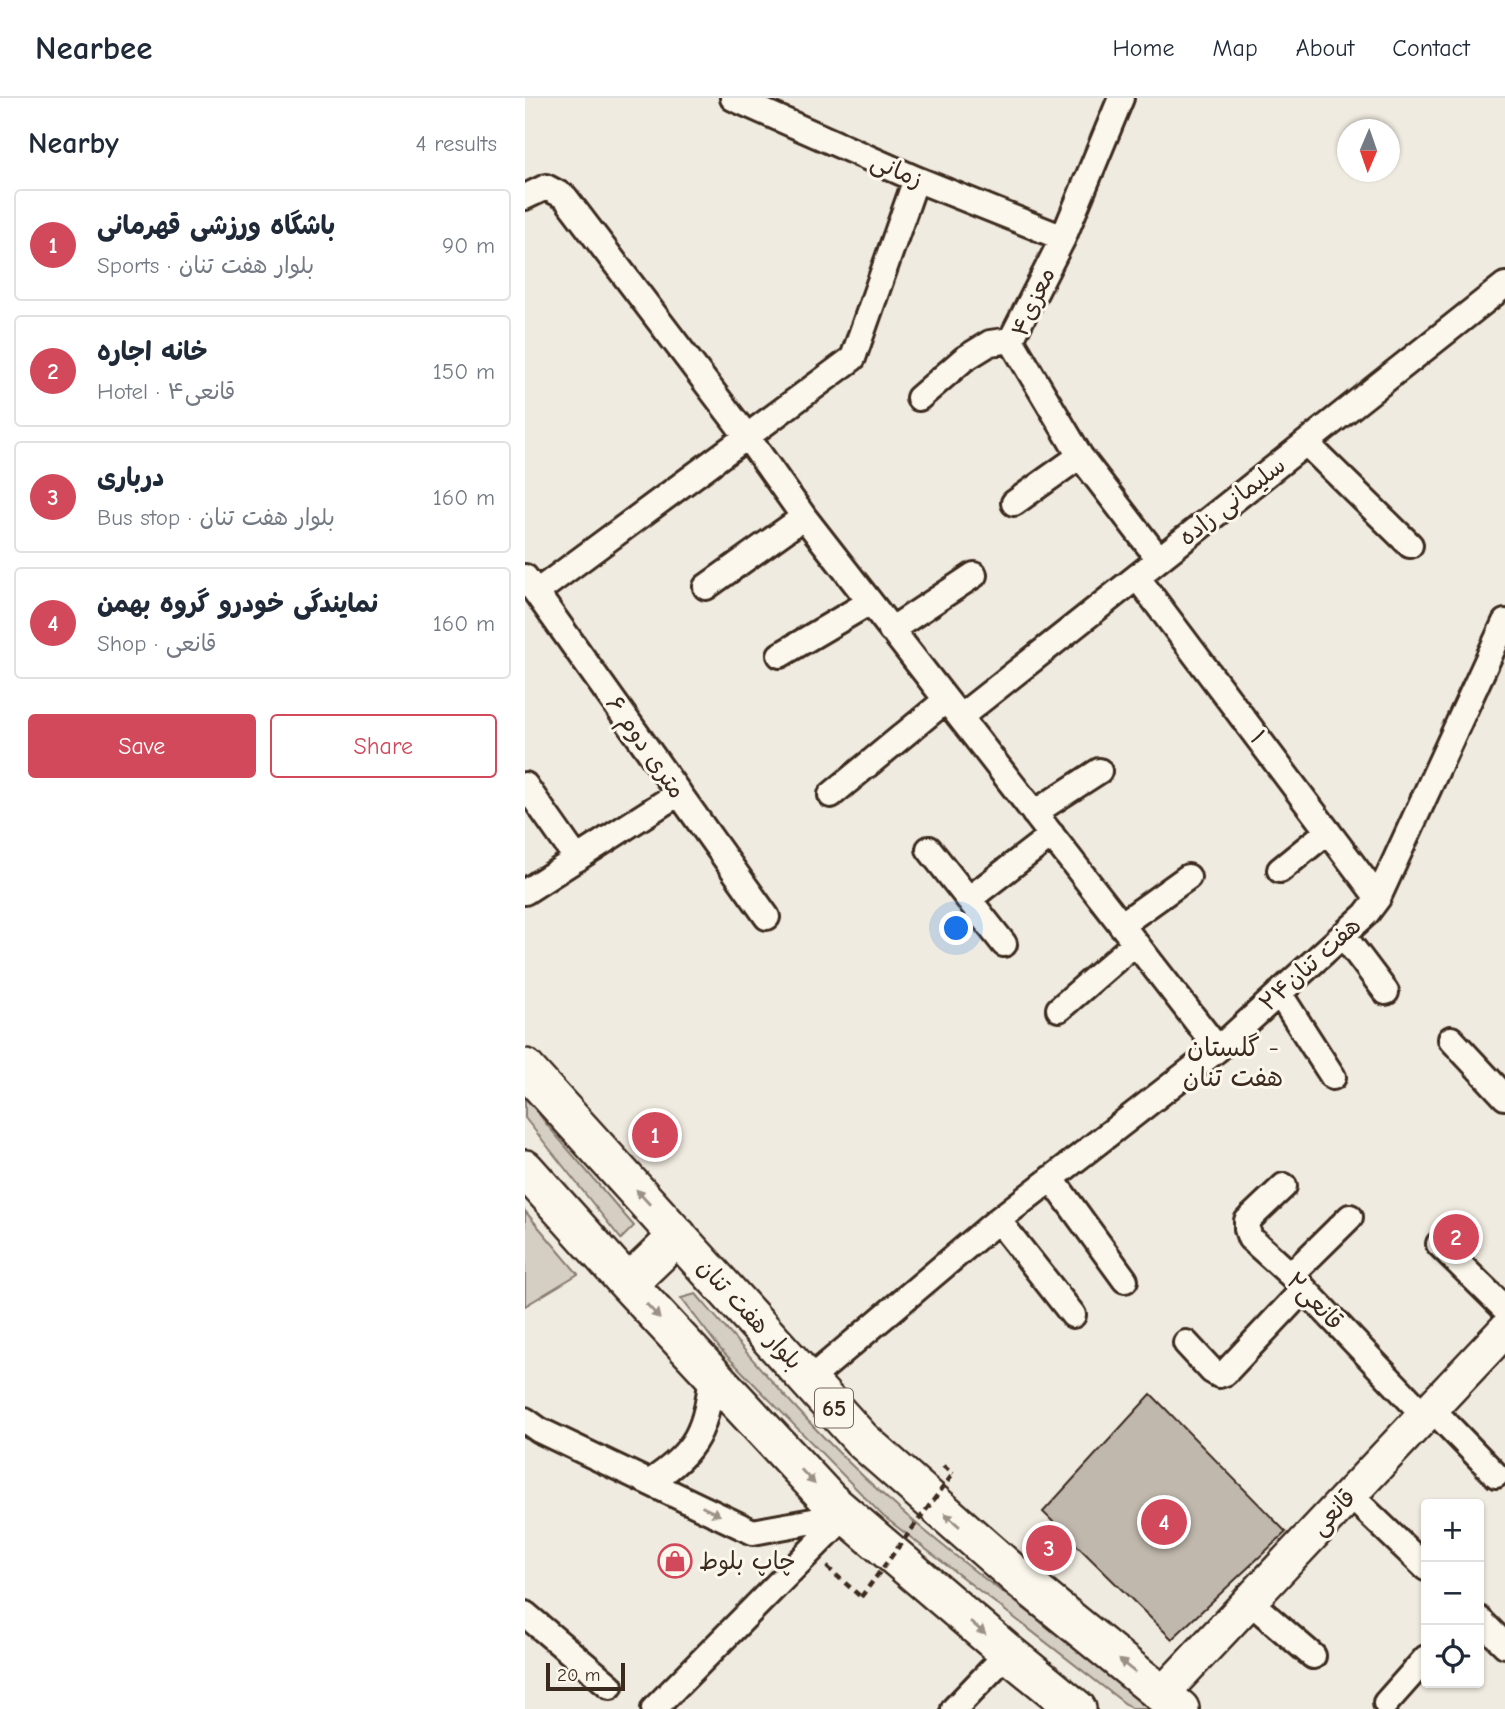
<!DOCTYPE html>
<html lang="en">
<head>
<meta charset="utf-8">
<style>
  body { margin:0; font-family:"Comic Neue","Playpen Sans Arabic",sans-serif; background:#f6f6f7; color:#1f2937 }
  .controls { position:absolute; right:21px; bottom:21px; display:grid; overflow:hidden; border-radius:7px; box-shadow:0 2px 5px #0004 }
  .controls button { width:63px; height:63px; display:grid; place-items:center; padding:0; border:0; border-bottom:2px solid #e0e1e3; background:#fff; color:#1f2937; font:35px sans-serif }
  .compass { position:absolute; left:812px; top:21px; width:63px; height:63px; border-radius:50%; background:#fff; box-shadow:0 2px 5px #0004; rotate:182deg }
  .scale { position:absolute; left:21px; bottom:18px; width:79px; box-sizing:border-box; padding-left:7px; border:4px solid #3b2a1e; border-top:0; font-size:19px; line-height:24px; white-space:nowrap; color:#3b2a1e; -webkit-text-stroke:5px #fbf7ec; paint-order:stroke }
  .you { position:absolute; left:432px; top:831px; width:24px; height:24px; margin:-18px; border:5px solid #fff; border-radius:50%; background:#1a73e8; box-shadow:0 0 0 10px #1a73e833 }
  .badge { display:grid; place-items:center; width:46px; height:46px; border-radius:50%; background:#d1495b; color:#fff; font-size:23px; font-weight:700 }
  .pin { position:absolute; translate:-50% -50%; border:4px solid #fff; box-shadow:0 2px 7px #0006 }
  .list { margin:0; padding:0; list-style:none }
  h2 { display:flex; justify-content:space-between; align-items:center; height:91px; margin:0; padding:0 28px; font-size:30px }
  h2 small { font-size:23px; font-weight:400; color:#747a83 }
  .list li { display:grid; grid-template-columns:46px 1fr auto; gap:21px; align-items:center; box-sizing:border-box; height:112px; margin:0 14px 14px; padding:0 14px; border:2px solid #e0e1e3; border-radius:7px }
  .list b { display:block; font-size:26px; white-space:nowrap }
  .list p { margin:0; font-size:23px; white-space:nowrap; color:#747a83 }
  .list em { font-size:23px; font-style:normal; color:#747a83 }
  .actions { display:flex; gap:14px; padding:21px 28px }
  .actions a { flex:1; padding:16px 0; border:2px solid #d1495b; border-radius:7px; text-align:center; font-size:24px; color:#d1495b }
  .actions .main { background:#d1495b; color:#fff }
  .icon { flex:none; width:38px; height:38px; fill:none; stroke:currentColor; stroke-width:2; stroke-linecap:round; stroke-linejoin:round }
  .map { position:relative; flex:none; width:980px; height:1611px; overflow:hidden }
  header { display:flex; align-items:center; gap:42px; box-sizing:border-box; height:98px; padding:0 35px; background:#fff; border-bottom:2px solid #e0e1e3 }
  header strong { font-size:33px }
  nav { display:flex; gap:38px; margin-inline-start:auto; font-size:24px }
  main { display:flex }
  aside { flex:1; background:#fff }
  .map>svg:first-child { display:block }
  .green { fill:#d5cec3; stroke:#887c70; stroke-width:2 }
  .building { fill:#c0b8ad; stroke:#3b2a1e; stroke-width:2 }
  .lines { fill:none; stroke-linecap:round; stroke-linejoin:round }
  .street-casing { stroke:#3b2a1e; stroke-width:30 }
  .secondary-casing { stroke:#3b2a1e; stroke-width:38 }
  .primary-casing { stroke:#3b2a1e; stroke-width:42 }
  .path { stroke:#3b2a1e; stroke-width:4.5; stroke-dasharray:7 5; stroke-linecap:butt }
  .street { stroke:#fbf7ec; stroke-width:24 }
  .secondary { stroke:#fbf7ec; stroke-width:33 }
  .primary { stroke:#fbf7ec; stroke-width:37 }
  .path-bridge { stroke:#3b2a1e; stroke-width:4.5; stroke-dasharray:7 5; stroke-linecap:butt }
  .oneway { fill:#9b9085 }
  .labels { text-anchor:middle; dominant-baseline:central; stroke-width:6; stroke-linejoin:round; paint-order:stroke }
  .shield { fill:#fbf7ec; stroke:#75685c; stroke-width:2 }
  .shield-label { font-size:23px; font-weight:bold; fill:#3b2a1e }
  .street-label { font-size:24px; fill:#3b2a1e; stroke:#fbf7ec }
  .poi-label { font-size:24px; fill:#3b2a1e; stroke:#fbf7ec; text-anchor:start }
  .neighbourhood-label { font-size:26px; fill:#3b2a1e; stroke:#fbf7ec }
</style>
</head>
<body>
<header>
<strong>Nearbee</strong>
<nav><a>Home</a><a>Map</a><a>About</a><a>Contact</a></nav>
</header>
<main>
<aside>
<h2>Nearby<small>4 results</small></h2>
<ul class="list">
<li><span class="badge">1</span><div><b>باشگاه ورزشی قهرمانی</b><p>Sports · بلوار هفت تنان</p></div><em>90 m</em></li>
<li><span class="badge">2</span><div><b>خانه اجاره</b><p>Hotel · ۴قانعی</p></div><em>150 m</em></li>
<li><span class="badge">3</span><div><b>درباری</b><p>Bus stop · بلوار هفت تنان</p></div><em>160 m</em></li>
<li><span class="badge">4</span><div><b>نمایندگی خودرو گروه بهمن</b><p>Shop · قانعی</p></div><em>160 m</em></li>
</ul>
<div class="actions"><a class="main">Save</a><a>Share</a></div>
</aside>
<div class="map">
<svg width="980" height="1611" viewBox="0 0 980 1611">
  <rect width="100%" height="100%" fill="#f0ebe0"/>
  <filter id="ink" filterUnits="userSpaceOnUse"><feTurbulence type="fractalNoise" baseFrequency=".0143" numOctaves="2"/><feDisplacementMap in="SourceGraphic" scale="14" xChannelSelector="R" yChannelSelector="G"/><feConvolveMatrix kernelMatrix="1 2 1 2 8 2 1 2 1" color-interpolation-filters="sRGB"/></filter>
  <g filter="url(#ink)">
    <path class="green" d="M0 997 22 1027 109 1128 96 1141 0 1020Z
      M0 1113 53 1176 0 1208Z
      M171 1196C232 1267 293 1339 363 1401 448 1477 542 1540 630 1611H607L358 1418 196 1252 156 1200Z"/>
    <path class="building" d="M626 1296 761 1434 647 1541 518 1414Z"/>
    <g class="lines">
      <defs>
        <path id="street" d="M208 0 391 81 538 140
          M596 0 538 140 486 242 555 358 634 461
          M0 99 21 89 40 99 223 340 279 419 693 951
          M394 300 439 261 465 245 486 242
          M781 345 885 447
          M489 405 555 358
          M0 479 242 819
          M612 479 853 800
          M181 489 279 419
          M12 494 328 260 391 81
          M366 532 449 477
          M255 557 345 504
          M435 619 980 187
          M0 687 52 761
          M306 697 421 602
          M509 715 574 673
          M404 751 479 846
          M755 772 803 733
          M0 794 154 695
          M444 801 527 737
          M596 827 663 779
          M818 837 861 894
          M754 895 808 979
          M534 911 610 845
          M926 941 980 999
          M526 1080 600 1182
          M759 1088 722 1123V1131L725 1140 766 1177 900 1318
          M473 1122 548 1217
          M914 1146 980 1211
          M766 1177 825 1119
          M661 1245 687 1273 694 1277 700 1275 779 1191
          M284 1282 473 1122 693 951 841 816 853 800 980 524
          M906 1310 971 1377
          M0 1322 14 1332 228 1434 321 1417
          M125 1384C173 1353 181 1331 187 1276
          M825 1397 901 1470
          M724 1503 788 1558
          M0 1516 85 1588
          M954 1521 980 1547
          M861 1605 901 1560
          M129 1611 321 1417
          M429 1611 483 1555"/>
        <path id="secondary" d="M637 1596 980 1232"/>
        <path id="primary" d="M0 970 337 1342 496 1482 655 1611
          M0 1071 103 1186 305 1403 483 1555 552 1611
          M103 1186 153 1138"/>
      </defs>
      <use href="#street" class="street-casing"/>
      <use href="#secondary" class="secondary-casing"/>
      <use href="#primary" class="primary-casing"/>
      <path class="path" d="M418 1368 428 1376
        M302 1469 336 1499"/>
      <use href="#street" class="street"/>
      <use href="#secondary" class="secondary"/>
      <use href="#primary" class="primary"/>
      <path class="path-bridge" d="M336 1499 428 1376"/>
    </g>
    <defs><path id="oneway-solid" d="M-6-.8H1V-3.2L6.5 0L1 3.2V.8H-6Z" transform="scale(1.75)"/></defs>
    <g class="oneway">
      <use href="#oneway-solid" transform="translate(118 1099) rotate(-132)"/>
      <use href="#oneway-solid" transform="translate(128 1213) rotate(47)"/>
      <use href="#oneway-solid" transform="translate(283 1379) rotate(47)"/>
      <use href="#oneway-solid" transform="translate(186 1413) rotate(26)"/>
      <use href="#oneway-solid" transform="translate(427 1422) rotate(-139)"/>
      <use href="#oneway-solid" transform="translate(453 1530) rotate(41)"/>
      <use href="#oneway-solid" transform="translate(602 1568) rotate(-141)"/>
    </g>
  </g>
  <defs>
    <symbol id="shop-ring" viewBox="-11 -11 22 22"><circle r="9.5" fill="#fbf7ec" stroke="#d1495b" stroke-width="1.5"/><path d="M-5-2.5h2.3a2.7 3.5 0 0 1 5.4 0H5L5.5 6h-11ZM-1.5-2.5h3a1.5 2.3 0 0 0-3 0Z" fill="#d1495b"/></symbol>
  </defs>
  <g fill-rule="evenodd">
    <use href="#shop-ring" x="131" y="1444" width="38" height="38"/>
  </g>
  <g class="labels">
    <rect class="shield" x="290" y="1290.5" width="38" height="39" rx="5"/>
    <g class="shield-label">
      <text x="309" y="1310">65</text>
    </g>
    <g class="street-label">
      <text transform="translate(372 72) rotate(23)">زمانی</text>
      <text transform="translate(508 204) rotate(-66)">۴معزی</text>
      <text transform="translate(707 403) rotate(-38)">سلیمانی زاده</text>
      <text transform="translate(733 639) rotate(53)">۱</text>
      <text transform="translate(121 649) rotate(55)">۶ متری دوم</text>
      <text transform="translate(785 866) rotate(-42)">هفت تنان۲۴</text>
      <text transform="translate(790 1203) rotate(46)">۲قانعی</text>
      <text transform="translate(225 1216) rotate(47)">بلوار هفت تنان</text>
      <text transform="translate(808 1414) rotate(-47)">قانعی</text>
    </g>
    <g class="poi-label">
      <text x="174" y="1463">چاپ بلوط</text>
    </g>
    <g class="neighbourhood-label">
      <text x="708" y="950">گلستان -<tspan x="708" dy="30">هفت تنان</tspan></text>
    </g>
  </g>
</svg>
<div class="controls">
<button>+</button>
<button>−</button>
<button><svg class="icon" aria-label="locate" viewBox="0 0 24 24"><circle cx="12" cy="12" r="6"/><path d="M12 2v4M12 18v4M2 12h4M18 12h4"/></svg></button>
</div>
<svg class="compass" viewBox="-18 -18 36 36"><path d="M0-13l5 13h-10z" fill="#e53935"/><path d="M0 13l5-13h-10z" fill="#747a83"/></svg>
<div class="scale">20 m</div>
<div class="you"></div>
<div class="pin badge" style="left:130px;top:1037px">1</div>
<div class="pin badge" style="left:931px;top:1139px">2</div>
<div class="pin badge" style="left:524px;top:1450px">3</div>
<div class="pin badge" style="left:639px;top:1424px">4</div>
</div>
</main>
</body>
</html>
